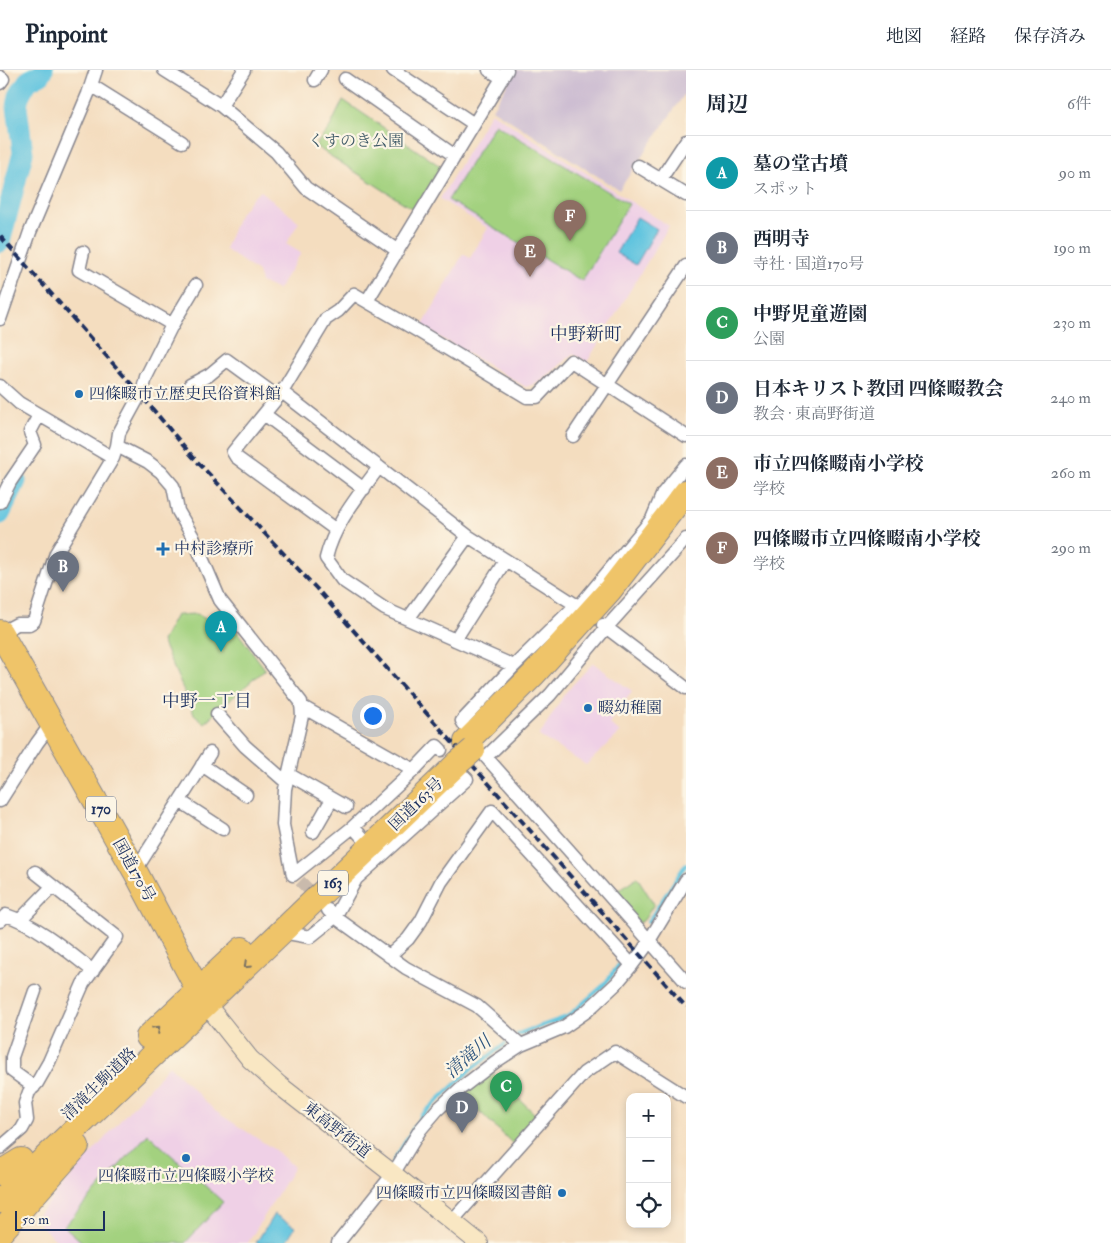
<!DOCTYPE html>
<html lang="ja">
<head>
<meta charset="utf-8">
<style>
  body { margin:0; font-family:"IM FELL Double Pica","Noto Serif JP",serif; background:#f2f2f3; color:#1f2937 }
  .controls { position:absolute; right:15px; bottom:15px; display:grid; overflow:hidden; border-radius:10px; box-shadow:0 2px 8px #0003 }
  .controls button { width:45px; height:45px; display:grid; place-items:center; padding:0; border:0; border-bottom:1px solid #e0e1e3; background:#fff; color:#1f2937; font:25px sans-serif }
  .scale { position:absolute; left:15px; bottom:12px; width:90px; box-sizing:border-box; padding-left:5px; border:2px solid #1b2f5e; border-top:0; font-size:14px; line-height:18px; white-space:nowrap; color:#1b2f5e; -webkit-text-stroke:4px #fcf5e5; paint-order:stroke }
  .you { position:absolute; left:372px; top:645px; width:18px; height:18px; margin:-12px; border:4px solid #fff; border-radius:50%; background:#1a73e8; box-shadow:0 0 0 8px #1a73e833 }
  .badge { display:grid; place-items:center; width:32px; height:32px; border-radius:50%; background:#db2777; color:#fff; font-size:16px; font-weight:700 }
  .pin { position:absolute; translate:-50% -41px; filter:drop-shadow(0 1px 2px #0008) }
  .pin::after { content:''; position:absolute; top:26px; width:18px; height:15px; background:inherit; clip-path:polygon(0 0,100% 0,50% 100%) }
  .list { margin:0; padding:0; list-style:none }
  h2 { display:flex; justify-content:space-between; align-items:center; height:65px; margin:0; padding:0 20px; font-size:21px }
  h2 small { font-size:16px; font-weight:400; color:#747a83 }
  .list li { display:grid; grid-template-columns:32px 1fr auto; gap:15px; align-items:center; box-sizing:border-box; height:75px; padding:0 20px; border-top:1px solid #e0e1e3 }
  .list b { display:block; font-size:19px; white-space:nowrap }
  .list p { margin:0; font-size:16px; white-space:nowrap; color:#747a83 }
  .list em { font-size:16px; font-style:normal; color:#747a83 }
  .icon { flex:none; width:28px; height:28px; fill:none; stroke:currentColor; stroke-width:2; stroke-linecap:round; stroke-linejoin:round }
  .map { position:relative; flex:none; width:686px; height:1173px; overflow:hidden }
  header { display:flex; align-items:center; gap:30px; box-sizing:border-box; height:70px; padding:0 25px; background:#fff; border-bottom:1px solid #e0e1e3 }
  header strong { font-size:24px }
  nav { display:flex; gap:28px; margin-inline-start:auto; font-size:18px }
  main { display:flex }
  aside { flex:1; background:#fff }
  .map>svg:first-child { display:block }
  .built { fill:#efd0e6 }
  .industrial { fill:#cdbed2 }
  .green { fill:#a3d17f; stroke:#5f806e }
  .water { fill:#61c4df; stroke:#3e7a9e }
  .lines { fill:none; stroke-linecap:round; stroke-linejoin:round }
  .stream { stroke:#61c4df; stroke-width:4 }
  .river { stroke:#61c4df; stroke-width:21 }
  .street-tunnel { stroke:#c9baac; stroke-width:12; stroke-dasharray:12 6; stroke-linecap:butt }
  .street-casing { stroke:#88868e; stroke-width:15 }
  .secondary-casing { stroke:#88868e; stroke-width:20 }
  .highway-casing { stroke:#88868e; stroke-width:26 }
  .street { stroke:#fff; stroke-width:12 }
  .secondary { stroke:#f9e7c3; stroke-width:18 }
  .highway { stroke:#efc469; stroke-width:24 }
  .rail { stroke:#1b2f5e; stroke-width:4; stroke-dasharray:8 4; stroke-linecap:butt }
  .highway-bridge-casing { stroke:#88868e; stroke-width:26; stroke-linecap:butt }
  .highway-bridge { stroke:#efc469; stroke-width:24 }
  .oneway { stroke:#7a7263 }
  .poi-dot { fill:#1f6fb2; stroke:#fcf5e5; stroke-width:2 }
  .labels { text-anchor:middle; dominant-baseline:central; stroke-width:4.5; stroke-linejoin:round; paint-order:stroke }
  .shield { fill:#fcf5e5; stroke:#5e6a86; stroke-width:1 }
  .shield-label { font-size:15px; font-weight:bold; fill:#1b2f5e }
  .park-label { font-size:16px; fill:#3d5866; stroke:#fcf5e5 }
  .poi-label { font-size:16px; fill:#1b2f5e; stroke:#fcf5e5; text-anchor:start }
  .street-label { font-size:16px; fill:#1b2f5e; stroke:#fcf5e5 }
  .neighbourhood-label { font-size:18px; fill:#1b2f5e; stroke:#fcf5e5 }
  .water-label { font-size:18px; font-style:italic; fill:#2c547e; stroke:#fcf5e5 }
</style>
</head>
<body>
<header>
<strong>Pinpoint</strong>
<nav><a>地図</a><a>経路</a><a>保存済み</a></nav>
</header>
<main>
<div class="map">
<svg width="686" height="1173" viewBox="0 0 686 1173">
  <rect width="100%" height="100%" fill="#fcf5e5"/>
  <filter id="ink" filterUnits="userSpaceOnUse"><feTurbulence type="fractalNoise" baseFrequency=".02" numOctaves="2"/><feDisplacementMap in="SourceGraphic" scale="10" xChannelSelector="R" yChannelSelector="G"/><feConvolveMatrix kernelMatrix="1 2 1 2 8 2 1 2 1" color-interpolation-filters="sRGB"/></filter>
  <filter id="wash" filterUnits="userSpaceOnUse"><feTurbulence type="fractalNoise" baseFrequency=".0096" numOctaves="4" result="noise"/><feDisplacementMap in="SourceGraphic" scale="20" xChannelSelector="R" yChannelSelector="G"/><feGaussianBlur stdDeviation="1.12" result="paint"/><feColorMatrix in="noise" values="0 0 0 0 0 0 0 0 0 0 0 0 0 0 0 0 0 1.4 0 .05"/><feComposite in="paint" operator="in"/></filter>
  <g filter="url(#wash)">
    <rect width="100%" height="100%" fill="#f4ddbf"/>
    <path class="built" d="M491 42 669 156 587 292 573 284 540 312 526 317 422 257 463 184 470 188 488 158 440 129Z
      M261 121 299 152 286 174 301 183 278 220 261 212 258 202 225 179 238 147 251 129Z
      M593 593 632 621 609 653 620 663 586 695 539 666 565 623Z
      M169 995 215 1041 275 1080 294 1097 248 1173H59L34 1149Z"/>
    <path class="industrial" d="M516 0H686V22L619 120 492 39Z"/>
    <path class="green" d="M343 30 443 98 416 141 315 76 330 57Z
      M495 54 629 134 582 211 448 130Z
      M197 544 221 558 229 551 265 599 204 653 194 644 162 571 176 545Z
      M637 807 654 834 644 850 639 853 614 823Z
      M490 1001 538 1047 513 1074 474 1036 467 1022Z
      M148 1064 223 1132 185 1173H83L64 1156Z"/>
    <path class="water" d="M637 147 657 159 636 195 616 183Z
      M274 1144 295 1157 285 1173H256Z"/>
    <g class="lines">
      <path class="stream" d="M648 852 686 794
        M518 964 567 947 604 915 619 895
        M393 1092 421 1046 469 1001 505 974"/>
      <path class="river" d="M0 172 23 83 17 37 19 26 28 11 41 4 43 0
        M0 444 16 411"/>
    </g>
  </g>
  <g filter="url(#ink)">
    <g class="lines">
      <path class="street-tunnel" d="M300 811 320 831"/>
      <defs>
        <path id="street" d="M164 0 221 36 276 82 306 118 398 181
          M393 0 474 54
          M489 0 502 8
          M0 7 3 9 0 13
          M345 9 455 86
          M315 10 321 0
          M91 15 182 72
          M221 36 244 0
          M638 96 686 125
          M660 110 686 71
          M83 182 79 200 173 255
          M367 231 507 0
          M0 249 30 162 88 24 96 0
          M190 315 209 305 227 290 278 327
          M0 316 19 333 113 388 117 376 148 392 161 402 173 416 178 441 193 467 220 530 301 632 302 646 285 719 283 755 293 805 353 757 363 768
          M282 322 468 466 576 535
          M264 344 364 419
          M573 366 686 196
          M117 376 119 363 143 319 146 307 171 257 196 215
          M379 397C359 425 334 454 326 488L342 510 385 539 514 596
          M0 432 10 412 35 375 30 362 39 345
          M336 460 236 387 233 382 282 322 326 249 338 241 354 224 418 261 527 327H537L571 291 686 366
          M686 469 606 558 550 625 486 687 686 912
          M408 549 468 466
          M603 555 686 618
          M0 563 17 554H29L34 551 56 483 113 388
          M455 570 505 491
          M301 636 414 700
          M217 644 245 676 286 712
          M465 656 462 651 514 596 576 535 581 534 652 449 663 423 686 395
          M202 695 246 725
          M288 704 346 737
          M0 731 37 673 51 654
          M180 731 223 759
          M353 757 414 700 437 676 441 680
          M313 762 332 729
          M135 801 210 683
          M328 840 335 847 356 809 467 709 463 705
          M20 850 52 817
          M0 851 6 845C39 856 65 879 93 901
          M282 862 310 867 335 847 406 898 477 936 521 975
          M389 886 408 869 421 851 441 812 492 741 632 895
          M34 1017 12 1001V987L35 921
          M0 1078 22 1059 27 1050 25 1033 29 1022 37 1013 49 992 83 914 117 867 35 802
          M452 1151 584 1003 615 982 686 1027
          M338 1173 393 1104 420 1060 437 1040 460 1019 495 992 521 975 564 957 587 941 616 914 632 895 644 879 686 810"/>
        <path id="secondary" d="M207 935 250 989 279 1015 393 1104 479 1173"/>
        <path id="highway" d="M0 562 135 801 205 933
          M466 672 534 604 610 520 686 422
          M148 967 242 879
          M0 1103 21 1090
          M0 1131 459 692
          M0 1163 77 1076"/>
      </defs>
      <use href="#street" class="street-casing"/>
      <use href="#secondary" class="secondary-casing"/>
      <use href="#highway" class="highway-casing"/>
      <use href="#street" class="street"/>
      <use href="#secondary" class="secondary"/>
      <use href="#highway" class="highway"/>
      <path class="rail" d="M0 166 140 324 193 387 316 518 686 937"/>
      <defs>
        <path id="highway-bridge" d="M459 692 473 680"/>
      </defs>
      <use href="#highway-bridge" class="highway-bridge-casing"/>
      <use href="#highway-bridge" class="highway-bridge"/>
    </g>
    <defs><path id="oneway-chevron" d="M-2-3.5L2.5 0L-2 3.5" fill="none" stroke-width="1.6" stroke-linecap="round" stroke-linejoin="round" transform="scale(1.25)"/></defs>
    <g class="oneway">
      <use href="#oneway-chevron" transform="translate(247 895) rotate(136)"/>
      <use href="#oneway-chevron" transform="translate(157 959) rotate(-44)"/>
    </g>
  </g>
  <g class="poi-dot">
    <circle cx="79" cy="324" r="5"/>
    <path d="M160.5 471.5h5v5h5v5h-5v5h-5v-5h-5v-5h5z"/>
    <circle cx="588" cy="638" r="5"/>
    <circle cx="186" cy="1088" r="5"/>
    <circle cx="562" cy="1123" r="5"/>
  </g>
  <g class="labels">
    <g class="shield">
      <rect x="86" y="726.5" width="30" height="25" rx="4"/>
      <rect x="318" y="800.5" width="30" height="25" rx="4"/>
    </g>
    <g class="shield-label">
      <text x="101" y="739">170</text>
      <text x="333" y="813">163</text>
    </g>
    <g class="park-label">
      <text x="356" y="71">くすのき公園</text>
    </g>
    <g class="poi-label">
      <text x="89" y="324">四條畷市立歴史民俗資料館</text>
      <text x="174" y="479">中村診療所</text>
      <text x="598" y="638">畷幼稚園</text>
      <text x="186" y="1106" text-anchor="middle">四條畷市立四條畷小学校</text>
      <text x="552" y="1123" text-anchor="end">四條畷市立四條畷図書館</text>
    </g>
    <g class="street-label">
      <text transform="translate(416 734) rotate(-44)">国道163号</text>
      <text transform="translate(134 800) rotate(61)">国道170号</text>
      <text transform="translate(99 1014) rotate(-44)">清滝生駒道路</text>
      <text transform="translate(337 1060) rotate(38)">東高野街道</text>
    </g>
    <g class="neighbourhood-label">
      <text x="586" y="264">中野新町</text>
      <text x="207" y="631">中野一丁目</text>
    </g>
    <g class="water-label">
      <text transform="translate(468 987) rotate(-41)">清滝川</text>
    </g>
  </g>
</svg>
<div class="controls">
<button>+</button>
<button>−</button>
<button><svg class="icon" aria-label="locate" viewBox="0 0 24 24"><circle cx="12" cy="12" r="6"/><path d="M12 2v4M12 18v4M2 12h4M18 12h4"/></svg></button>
</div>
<div class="scale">50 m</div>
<div class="you"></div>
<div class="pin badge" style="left:221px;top:582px;background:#0f9aa8">A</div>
<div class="pin badge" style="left:63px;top:522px;background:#6b7280">B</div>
<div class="pin badge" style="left:506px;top:1042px;background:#2e9e5b">C</div>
<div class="pin badge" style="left:462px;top:1063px;background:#6b7280">D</div>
<div class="pin badge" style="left:530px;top:207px;background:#8d6e63">E</div>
<div class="pin badge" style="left:570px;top:171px;background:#8d6e63">F</div>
</div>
<aside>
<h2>周辺<small>6件</small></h2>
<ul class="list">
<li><span class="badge" style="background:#0f9aa8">A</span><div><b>墓の堂古墳</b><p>スポット</p></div><em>90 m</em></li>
<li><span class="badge" style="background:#6b7280">B</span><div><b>西明寺</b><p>寺社 · 国道170号</p></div><em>190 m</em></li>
<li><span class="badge" style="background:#2e9e5b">C</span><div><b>中野児童遊園</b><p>公園</p></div><em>230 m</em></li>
<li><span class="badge" style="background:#6b7280">D</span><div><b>日本キリスト教団 四條畷教会</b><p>教会 · 東高野街道</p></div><em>240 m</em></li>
<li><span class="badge" style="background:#8d6e63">E</span><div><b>市立四條畷南小学校</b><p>学校</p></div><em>260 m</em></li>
<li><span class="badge" style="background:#8d6e63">F</span><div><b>四條畷市立四條畷南小学校</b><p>学校</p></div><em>290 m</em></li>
</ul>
</aside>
</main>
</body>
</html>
